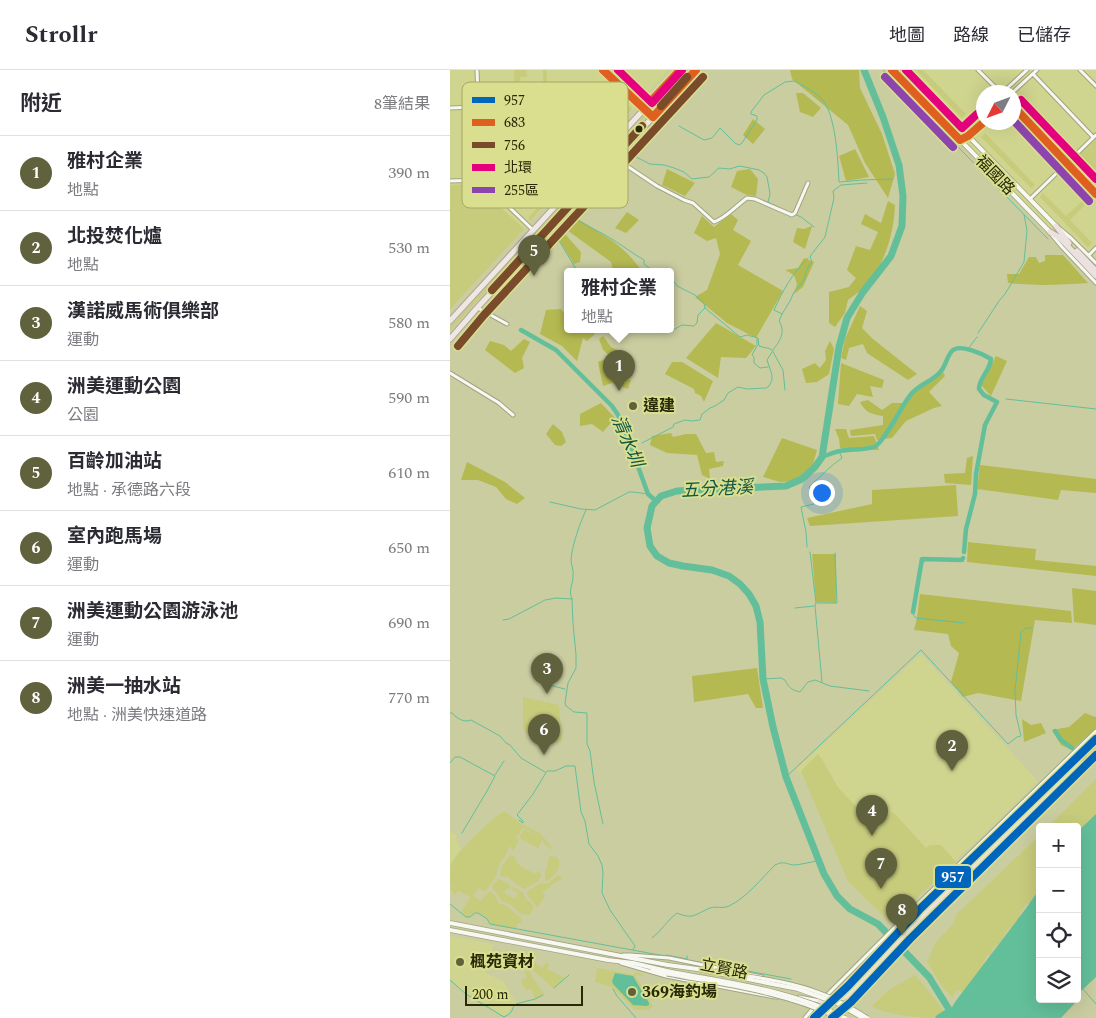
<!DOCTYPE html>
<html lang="zh-TW">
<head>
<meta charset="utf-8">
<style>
  body { margin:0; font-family:Spectral,"Noto Sans TC",serif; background:#f2f2f3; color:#2b2b33 }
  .controls { position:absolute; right:15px; bottom:15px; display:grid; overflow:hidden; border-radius:5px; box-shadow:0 5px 20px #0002 }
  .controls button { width:45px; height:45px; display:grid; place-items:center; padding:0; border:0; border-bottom:1px solid #e1e1e2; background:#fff; color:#2b2b33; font:25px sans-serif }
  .compass { position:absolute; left:526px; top:15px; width:45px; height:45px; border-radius:50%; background:#fff; box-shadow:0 5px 20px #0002; rotate:228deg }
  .scale { position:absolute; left:15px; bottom:12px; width:118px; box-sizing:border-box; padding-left:5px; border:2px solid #272907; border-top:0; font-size:14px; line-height:18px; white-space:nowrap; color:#272907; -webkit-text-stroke:4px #d9df8e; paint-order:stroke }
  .you { position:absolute; left:371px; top:422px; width:18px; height:18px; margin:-12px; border:4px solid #fff; border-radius:50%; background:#1a73e8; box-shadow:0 0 0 8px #1a73e833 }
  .badge { display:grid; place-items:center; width:32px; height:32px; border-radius:50%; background:#60623d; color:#fff; font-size:16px; font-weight:700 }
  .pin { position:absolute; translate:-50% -41px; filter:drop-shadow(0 1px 2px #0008) }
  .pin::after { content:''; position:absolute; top:26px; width:18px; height:15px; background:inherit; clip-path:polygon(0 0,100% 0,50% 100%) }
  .popup { position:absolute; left:114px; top:198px; width:110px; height:65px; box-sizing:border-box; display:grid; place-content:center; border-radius:5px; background:#fff; filter:drop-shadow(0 1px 4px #0005); font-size:16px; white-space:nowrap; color:#7c7c81 }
  .popup b { font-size:19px; color:#2b2b33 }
  .popup::after { content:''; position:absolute; left:50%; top:100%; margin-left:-10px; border:10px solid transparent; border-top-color:#fff }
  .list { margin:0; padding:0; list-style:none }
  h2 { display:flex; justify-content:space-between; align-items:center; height:65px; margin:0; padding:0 20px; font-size:21px }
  h2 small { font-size:16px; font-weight:400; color:#7c7c81 }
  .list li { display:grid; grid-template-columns:32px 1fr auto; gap:15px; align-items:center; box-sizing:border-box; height:75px; padding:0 20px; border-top:1px solid #e1e1e2 }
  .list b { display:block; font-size:19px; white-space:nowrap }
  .list p { margin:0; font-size:16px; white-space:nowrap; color:#7c7c81 }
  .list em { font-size:16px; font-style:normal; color:#7c7c81 }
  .icon { flex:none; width:28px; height:28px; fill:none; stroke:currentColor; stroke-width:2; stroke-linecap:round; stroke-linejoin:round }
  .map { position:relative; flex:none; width:646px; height:948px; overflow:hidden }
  header { display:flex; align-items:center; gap:30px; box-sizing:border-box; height:70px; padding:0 25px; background:#fff; border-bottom:1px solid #e1e1e2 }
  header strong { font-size:24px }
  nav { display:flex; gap:28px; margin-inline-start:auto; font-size:18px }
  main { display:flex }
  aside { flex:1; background:#fff }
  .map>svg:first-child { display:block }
  .built { fill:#cfd48e; fill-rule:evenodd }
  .green { fill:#c7cb7c }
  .forest { fill:#b5b951 }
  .water { fill:#63bf9a }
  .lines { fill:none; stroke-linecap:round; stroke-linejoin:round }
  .stream { stroke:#63bf9a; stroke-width:1 }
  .canal { stroke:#63bf9a; stroke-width:4.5 }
  .river { stroke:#63bf9a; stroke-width:7 }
  .minor-casing { stroke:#a2a481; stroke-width:5 }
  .tertiary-casing { stroke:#a2a481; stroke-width:5.5 }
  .primary-casing { stroke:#ada492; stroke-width:7 }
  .trunk-casing { stroke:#ada492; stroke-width:7 }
  .minor { stroke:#f7f8f1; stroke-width:3 }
  .tertiary { stroke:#f7f8f1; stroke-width:4 }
  .primary { stroke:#eee7e4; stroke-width:5 }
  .trunk { stroke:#ebe2e0; stroke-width:5 }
  .minor-bridge-casing { stroke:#a2a481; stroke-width:5; stroke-linecap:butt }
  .tertiary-bridge-casing { stroke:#a2a481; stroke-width:5.5; stroke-linecap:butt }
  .trunk-bridge-casing { stroke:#ada492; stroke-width:7; stroke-linecap:butt }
  .minor-bridge { stroke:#f7f8f1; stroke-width:3 }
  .tertiary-bridge { stroke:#f7f8f1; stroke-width:4 }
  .trunk-bridge { stroke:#ebe2e0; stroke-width:5 }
  .bus-1-casing { stroke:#d9df8e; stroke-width:11 }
  .bus-2-casing { stroke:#d9df8e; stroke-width:11 }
  .bus-3-casing { stroke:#d9df8e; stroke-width:11 }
  .bus-4-casing { stroke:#d9df8e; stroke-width:11 }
  .bus-5-casing { stroke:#d9df8e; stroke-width:11 }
  .bus-1 { stroke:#0065bd; stroke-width:8 }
  .bus-2 { stroke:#de5f1f; stroke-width:8 }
  .bus-3 { stroke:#7a4b2a; stroke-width:8 }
  .bus-4 { stroke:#e5007d; stroke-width:8 }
  .bus-5 { stroke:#8e44ad; stroke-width:8 }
  .bus-dot { fill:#272907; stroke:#d9df8e; stroke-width:2 }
  .poi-dot { fill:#60623d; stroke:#d9df8e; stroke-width:2 }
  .labels { text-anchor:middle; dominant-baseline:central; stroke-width:4; stroke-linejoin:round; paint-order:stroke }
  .street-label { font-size:16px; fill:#272907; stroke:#d9df8e }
  .poi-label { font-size:16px; font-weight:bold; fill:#272907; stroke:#d9df8e; text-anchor:start }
  .water-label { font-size:18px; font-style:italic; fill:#115746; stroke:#d9df8e }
  .key { fill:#d9df8e; stroke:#a4a866; stroke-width:1 }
  .key-label { font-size:14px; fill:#272907 }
  .line-badge { stroke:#d9df8e; stroke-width:2 }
  .badge-label { font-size:14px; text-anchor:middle; font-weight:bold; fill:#fff }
</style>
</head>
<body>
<header>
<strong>Strollr</strong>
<nav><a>地圖</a><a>路線</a><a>已儲存</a></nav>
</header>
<main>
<aside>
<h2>附近<small>8筆結果</small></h2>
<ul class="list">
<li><span class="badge">1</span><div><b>雅村企業</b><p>地點</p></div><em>390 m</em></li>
<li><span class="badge">2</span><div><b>北投焚化爐</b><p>地點</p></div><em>530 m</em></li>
<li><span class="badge">3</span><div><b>漢諾威馬術俱樂部</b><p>運動</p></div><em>580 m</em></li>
<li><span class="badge">4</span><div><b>洲美運動公園</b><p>公園</p></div><em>590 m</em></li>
<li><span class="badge">5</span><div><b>百齡加油站</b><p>地點 · 承德路六段</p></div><em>610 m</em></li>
<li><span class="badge">6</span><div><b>室內跑馬場</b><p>運動</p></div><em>650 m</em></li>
<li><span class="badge">7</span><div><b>洲美運動公園游泳池</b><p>運動</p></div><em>690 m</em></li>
<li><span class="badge">8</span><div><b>洲美一抽水站</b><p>地點 · 洲美快速道路</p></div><em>770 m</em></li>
</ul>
</aside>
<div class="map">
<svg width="646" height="948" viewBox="0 0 646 948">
  <rect width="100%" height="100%" fill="#cacda0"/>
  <path class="built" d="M0 0H219L74 159 46 188 0 239Z
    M441 0H646V212ZM534 22H564V52H534Z
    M471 584 588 711 548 751 441 851 399 810 355 709 346 699Z
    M0 761 7 766 6 768 11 779 0 795Z
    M0 866 44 874 39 887 42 889 44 894 36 901 35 903 54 911 60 924 67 932 57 944 53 946 42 940 30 931 21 927 15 923 0 909Z"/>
  <path class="green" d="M64 0H76L77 7H70C70 22 89 27 93 12 94 9 93 4 93 0H96C97 4 97 9 97 13 94 27 80 28 70 21V29H65Z
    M236 0H238L159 86 158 85Z
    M466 0H473L516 44 512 48Z
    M180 36 182 39 136 90 133 88Z
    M535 63 585 115 581 118 531 67Z
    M646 69V115L623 91Z
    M155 88 157 89 0 260V257Z
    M128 94 130 96 80 151 78 148Z
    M26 114 74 159 0 239V115Z
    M593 123 616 146 639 125 642 128 620 150 642 173 638 177 590 127Z
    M73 627 109 635 112 672C99 673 79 672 73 657Z
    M368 684 372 689 387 716 425 758 443 742 476 778 480 775H491L506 792 440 852 398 811 351 701Z
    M646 709V747L640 749 636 753 637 754 627 763V757H598Z
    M54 741 72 754 90 763 104 780 101 779C98 776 95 775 93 772V769L88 778 69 768 74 759 93 769 73 757 66 768 69 770 63 781 61 777H59L55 787 50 792 45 808 35 822 29 818 23 825 30 831 38 823 41 822C46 824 46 829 49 833L56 836 71 848V853H68L66 859 41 854 38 849 28 842H25L20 847H17L11 842 21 827 8 821 5 825 0 819 2 815 0 814C0 809 0 803 0 798 3 784 42 749 54 741Z
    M590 765V814L580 834H576L570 843V849L568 851H566L562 857 557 860 551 872 542 879 543 882 540 885H537L529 904 512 923 509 920 505 921 503 928C491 917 485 905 477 891 481 886 481 881 484 876 490 863 503 861 506 845Z
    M60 785 65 787V790L70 796 85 804 88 801H90L91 806 88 811 74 819 64 812 58 807 50 806 52 796Z
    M100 786 107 787C113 796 105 806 97 811H95V802Z
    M108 805 113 809 107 811 92 823 95 826 87 838C85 831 78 829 77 823L78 821 89 814 99 813Z
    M49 809 61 816 60 819 57 818 54 823 65 829 68 823 62 820 64 817 73 823 77 830 83 835V839L80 845 71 844 61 835 52 831 42 817 44 813Z
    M72 884 80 887 85 886 82 891 92 898 96 893 99 894 97 899 115 908 103 918 71 889Z
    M147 898 184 905 185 902 193 904 192 906 185 905 199 928 203 937 200 938V940H185L162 917 145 912Z
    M78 900 89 917 94 924 85 929 81 919 76 920 73 916 71 911 77 907 74 903Z
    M465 905 493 939V942C489 944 486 947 482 948 469 948 432 944 422 936L440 919Z"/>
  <path class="forest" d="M340 0H409L410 18 432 64 445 104 438 128 415 93 398 55 342 9Z
    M346 23H353L371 38 363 47 350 42Z
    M303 49 315 59 303 74 293 65Z
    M405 79 419 107 396 111 389 86Z
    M217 99 245 113 235 126 212 115Z
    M300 99 308 109 306 126 297 125 281 117 287 101Z
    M438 131 445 135C444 162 435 195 416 215 411 221 404 225 398 230L395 243 385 257 379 253V222L399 217 406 208 397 200 406 176 420 180 428 162 411 154 415 144 431 153Z
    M177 142 189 150 176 163 165 158Z
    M281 144 288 150 283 160 301 171 288 195 333 221 306 268 277 253 245 227 257 220 270 184 266 168 257 171 244 163 252 146 264 157Z
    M126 148C151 163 177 177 192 202H158L163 200 161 192 117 160Z
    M362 156 355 179 343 172 347 158 354 159Z
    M115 164 131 182 130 192 124 194 109 170Z
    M595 185H613L638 213C611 215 584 216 558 213L557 204H569L579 187H586L589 193 595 191Z
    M354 188 364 192 353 217 344 224 347 214 344 205 335 200 348 198Z
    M410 236 417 241 412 258 423 269 467 304 458 310 417 283 413 274 399 278 396 290 391 288 395 269Z
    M111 239 118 248V260H142L145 264 137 271 133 268 127 291 112 276 90 264 96 240Z
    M266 253 306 276 296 288 271 287 268 308 236 288Z
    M153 266 161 277 174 284 171 299 172 309 181 310 178 319 162 313 153 316 148 292 161 287 153 280 149 269Z
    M74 269 80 272 72 288 74 298 65 303 35 280 40 271 54 275 61 281Z
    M380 271 384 279 379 304 367 312 356 313 352 299 365 293 370 298 376 290 375 281Z
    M546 286 557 291 541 326 531 315Z
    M222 292H232L263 311 254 332 251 326 245 323 244 319 215 304Z
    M391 293 434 310 432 318 420 316 423 327 407 324 399 336 388 334Z
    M493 302 495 306 479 322 492 336 484 338 456 351 442 368 427 370 425 364 401 366 400 360 433 355V346C421 344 416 343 410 332L418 330 432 340 442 333H457L464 322Z
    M151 333 165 348 153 362 142 354 130 356V344Z
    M103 354 112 362 116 372 111 376 105 375 96 364Z
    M385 359H396L399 368 424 366 429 380 390 378 389 369Z
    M221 363 223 367 236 364H246L256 383 264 382 266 392 274 391 273 396 259 399 260 409 252 405 247 385 217 383 200 375 202 366Z
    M332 368 367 380 362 398 344 411 330 412 313 407Z
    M523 386 521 415 495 413 494 404 515 403 517 388Z
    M17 392 55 412 75 428 67 434 56 429 46 417 28 410H11Z
    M530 395 646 409V423L611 420 608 430 527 419Z
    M506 415 508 446 360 456 357 448 422 434V420Z
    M518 472 586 479 585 490 646 496V506L517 492Z
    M362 484H386V533L366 532Z
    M622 518 646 521V555L624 552Z
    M470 524 621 541 622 553 585 550 571 631 528 623 513 627 501 612 509 583 501 576 498 564 464 560 467 548Z
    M307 598 313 638H306L298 624 244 632 242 606Z
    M635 643 645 647 646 646V658L622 680 611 675 602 660 619 657Z
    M572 649 581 655 591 653 596 663 574 672Z"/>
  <path class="water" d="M646 744V907L629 923 627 927V762Z
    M590 818V929H626L625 933 611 948H496L505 932 577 837Z
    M165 903 183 906 199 933V935L197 936 183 935 163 914 162 911Z"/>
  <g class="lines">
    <path class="stream" d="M433 0 598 169
      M229 56 254 70 262 68 270 58 285 73 289 75 292 73 307 50V46L301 44V42L314 25 335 12 344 11C353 16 364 21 371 28 386 43 388 91 389 112L412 110 443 109
      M182 85 200 94 214 95 224 98 234 102 242 109 259 107 269 98 280 99 289 96 295 97 309 100 314 103 317 107 320 124 318 132 325 136
      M324 135 339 142
      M344 144 351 147 364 157
      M128 150C138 157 149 161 160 168 172 175 182 183 194 190V194L204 202
      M108 169 126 199 131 202
      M209 202 211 201 212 202
      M220 206 227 216 245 225 254 233 255 238 290 267 297 265 308 268 309 276C313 278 318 277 322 280L333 300 335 320
      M332 244 324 240C332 222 343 202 358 188
      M216 260 219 261 225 259 232 255 244 256 247 253 248 245 255 238
      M528 263 549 231 555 224 574 192 577 160 574 145
      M307 269V276L302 285 304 287V293L310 298 318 297
      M518 279 527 267
      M323 280C330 271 336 262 329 251L332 244 340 231 344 222 354 210 356 201 362 191 360 188 361 185 375 167 384 128 383 121 391 115 417 113
      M556 329 646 339
      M192 373 223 357 224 354 235 350 242 351 250 350 252 344 260 338 265 336 274 330 278 323 288 317 297 319 316 318 319 316 322 310V305L317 290 322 282
      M100 432 131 439 145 440 179 422H183L198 424
      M357 477 356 462 351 437 364 434 359 417C370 407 380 396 392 388L389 381
      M360 482 366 533 365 536 372 612
      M471 490 474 492
      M122 529 123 553 126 585V598L118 613 115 633 116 636 124 642 137 643V674L140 681 144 712 153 754
      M367 533H387L385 483
      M345 538 364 536
      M463 542 464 546 466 548 514 553
      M53 550 59 549 95 530 106 528 122 529C118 520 123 515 123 506 124 500 121 495 121 490 122 475 130 453 136 440
      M313 609 331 608 335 610C339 618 342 620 350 622L358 612 365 610 380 616 419 621
      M99 615 115 619
      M0 643H2C7 648 13 653 21 650L50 666 57 674H59L71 688 95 702
      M0 693 5 687H10L45 706 37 721 12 763
      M45 705 54 691
      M336 707 471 580 558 674 567 667 571 666 566 645 565 621 571 562 576 558H582
      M69 750 73 753V751L67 745 83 724 97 701H105L116 696H125L131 742 135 751 139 774 148 786 152 795 153 803 152 823 160 840 185 876 183 880
      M0 834 16 847H20L25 843H28L37 849 40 854 341 909
      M202 868C212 861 217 850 227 843 244 850 245 844 260 838 266 836 273 839 279 836 296 828 312 808 325 795 335 790 337 795 345 795 353 794 362 792 370 790
      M216 885 237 889V886
      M0 910 16 924 54 947C65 942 60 939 66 934L85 929 93 925
      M104 918 119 905
      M632 918 646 934
      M163 919 167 926 186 948"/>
    <path class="canal" d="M71 260 106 280 162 336 168 345 173 355 198 424 206 431
      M372 387C378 385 384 382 390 381 399 379 417 380 424 377 434 373 451 337 459 327 467 314 483 312 491 301 496 295 497 286 502 281 509 273 533 284 541 289 540 301 529 308 529 319L534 325 547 332 535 355 526 404 525 424 516 459 514 482
      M463 542 472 489 512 490 513 488
      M605 661 611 670 622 678"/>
    <path class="river" d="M414 0 433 47 449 95 453 126 452 156 441 186 413 222 397 248 389 277 372 387 365 397 352 409 336 416 227 421 211 426 202 436 197 458 200 476 207 486 219 493 233 496 262 500 279 506 290 514 299 524 306 536 310 552 313 609 323 657 336 707 374 804 387 826 400 839 428 854 479 907 500 941 509 948
      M489 948 500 941"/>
    <defs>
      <path id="minor" d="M27 0 31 110 83 160
        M153 0 203 47
        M528 0 550 22
        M630 0 646 16
        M583 4 643 67
        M553 22 577 0
        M563 22 587 0
        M564 37 646 124
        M0 38 70 35 140 98
        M511 69 518 66 534 52
        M510 70 513 61 534 41
        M165 88 207 116 234 130 243 133 264 152C276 148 287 135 297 128L305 129 342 145 345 143 358 113
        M0 111 31 110
        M580 129 646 65
        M51 130 170 0
        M610 159 621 168 646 193
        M602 165 612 177 646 213
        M639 185 646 178
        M28 238 57 254
        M0 303 49 333 63 345
        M173 885H180L219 888 312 907
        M171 893 216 906 325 927H328
        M202 899 217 904
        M349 927 370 931
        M375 927 467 835 646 661
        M355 948 365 936"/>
      <path id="tertiary" d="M442 0 600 162
        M454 0 606 156
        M0 853 218 895
        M0 860 158 890 183 893 217 901"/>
      <path id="primary" d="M0 251 230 0
        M0 269 27 238 246 0"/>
      <path id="trunk" d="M606 156 619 173
        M600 162 610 168 646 206
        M627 181 646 201
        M610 715 625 703
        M499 830 646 685
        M370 931C380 933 389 931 398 925L470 848 598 724 625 696 637 680"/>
    </defs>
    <use href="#minor" class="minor-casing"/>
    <use href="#tertiary" class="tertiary-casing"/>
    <use href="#primary" class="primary-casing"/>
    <use href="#trunk" class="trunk-casing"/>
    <use href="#minor" class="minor"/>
    <use href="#tertiary" class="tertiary"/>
    <use href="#primary" class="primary"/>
    <use href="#trunk" class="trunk"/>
    <defs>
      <path id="minor-bridge" d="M265 901 276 902C306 908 338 911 367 922 385 928 402 938 418 948
        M217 904C275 915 335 922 388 948"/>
      <path id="tertiary-bridge" d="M218 895 247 899 348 919 387 933 413 948
        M217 901C277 913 340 919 395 948"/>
      <path id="trunk-bridge" d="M364 948 398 916 472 837 646 669
        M382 948C410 925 433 898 458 871 471 857 485 844 499 830"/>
    </defs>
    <use href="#minor-bridge" class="minor-bridge-casing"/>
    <use href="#tertiary-bridge" class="tertiary-bridge-casing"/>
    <use href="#trunk-bridge" class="trunk-bridge-casing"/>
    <use href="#minor-bridge" class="minor-bridge"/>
    <use href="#tertiary-bridge" class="tertiary-bridge"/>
    <use href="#trunk-bridge" class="trunk-bridge"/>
    <defs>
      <path id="bus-1" d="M364 948 398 916 472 837 646 669
        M382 948 401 932 460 869 646 685"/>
      <path id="bus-2" d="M153 0 203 47 246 0
        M442 0 510 70 518 66 534 52
        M202 30 230 0
        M564 37 646 124"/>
      <path id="bus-3" d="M211 36 237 7
        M42 220 192 56
        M8 276 34 245 253 7"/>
      <path id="bus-4" d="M168 0 202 33 232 0
        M456 0 512 58 527 44
        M571 30 646 109"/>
      <path id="bus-5" d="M435 7 503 77
        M564 51 639 131"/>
    </defs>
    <use href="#bus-1" class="bus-1-casing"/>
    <use href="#bus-2" class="bus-2-casing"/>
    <use href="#bus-3" class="bus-3-casing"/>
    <use href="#bus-4" class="bus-4-casing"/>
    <use href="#bus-5" class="bus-5-casing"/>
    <use href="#bus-1" class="bus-1"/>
    <use href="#bus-2" class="bus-2"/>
    <use href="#bus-3" class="bus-3"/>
    <use href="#bus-4" class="bus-4"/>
    <use href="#bus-5" class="bus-5"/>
  </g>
  <circle class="bus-dot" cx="189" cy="59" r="4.5"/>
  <g class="poi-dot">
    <circle cx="183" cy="336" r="5"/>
    <circle cx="10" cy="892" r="5"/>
    <circle cx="182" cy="922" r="5"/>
  </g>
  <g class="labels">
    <g class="street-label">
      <text transform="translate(545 105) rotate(46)">福國路</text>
      <text transform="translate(274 899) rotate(11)">立賢路</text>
    </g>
    <g class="poi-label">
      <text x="193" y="336">違建</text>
      <text x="20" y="892">楓苑資材</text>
      <text x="192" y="922">369海釣場</text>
    </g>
    <g class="water-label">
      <text transform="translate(177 371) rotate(67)">清水圳</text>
      <text transform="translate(267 419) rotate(-3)">五分港溪</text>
    </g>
  </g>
  <rect x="12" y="12" width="166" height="126" rx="8" class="key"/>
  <rect x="22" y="27" width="23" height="6" fill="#0065bd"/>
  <rect x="22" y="49" width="23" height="7" fill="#de5f1f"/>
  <rect x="22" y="72" width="23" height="6" fill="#7a4b2a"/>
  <rect x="22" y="94" width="23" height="7" fill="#e5007d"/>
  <rect x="22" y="117" width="23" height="6" fill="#8e44ad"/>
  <g class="key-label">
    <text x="54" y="35">957</text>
    <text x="54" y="57">683</text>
    <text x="54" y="80">756</text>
    <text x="54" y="102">北環</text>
    <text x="54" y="125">255區</text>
  </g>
  <rect class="line-badge" x="484" y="795" width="38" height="24" rx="5" fill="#0065bd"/>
  <g class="badge-label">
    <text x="503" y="812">957</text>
  </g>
</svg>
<div class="controls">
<button>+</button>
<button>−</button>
<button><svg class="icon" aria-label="locate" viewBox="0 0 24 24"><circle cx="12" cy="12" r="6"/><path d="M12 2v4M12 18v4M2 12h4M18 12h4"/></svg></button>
<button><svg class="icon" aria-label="layers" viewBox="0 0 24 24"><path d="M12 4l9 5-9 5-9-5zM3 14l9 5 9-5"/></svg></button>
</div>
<svg class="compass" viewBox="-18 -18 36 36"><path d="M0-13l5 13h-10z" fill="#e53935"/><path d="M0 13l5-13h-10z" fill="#7c7c81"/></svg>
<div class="scale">200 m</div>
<div class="you"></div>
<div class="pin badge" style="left:169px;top:321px">1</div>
<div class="popup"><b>雅村企業</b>地點</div>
<div class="pin badge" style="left:502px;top:701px">2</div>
<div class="pin badge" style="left:97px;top:624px">3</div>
<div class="pin badge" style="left:422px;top:766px">4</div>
<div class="pin badge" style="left:84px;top:206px">5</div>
<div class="pin badge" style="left:94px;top:685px">6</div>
<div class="pin badge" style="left:431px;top:819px">7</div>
<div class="pin badge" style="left:452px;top:865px">8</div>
</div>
</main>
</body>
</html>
